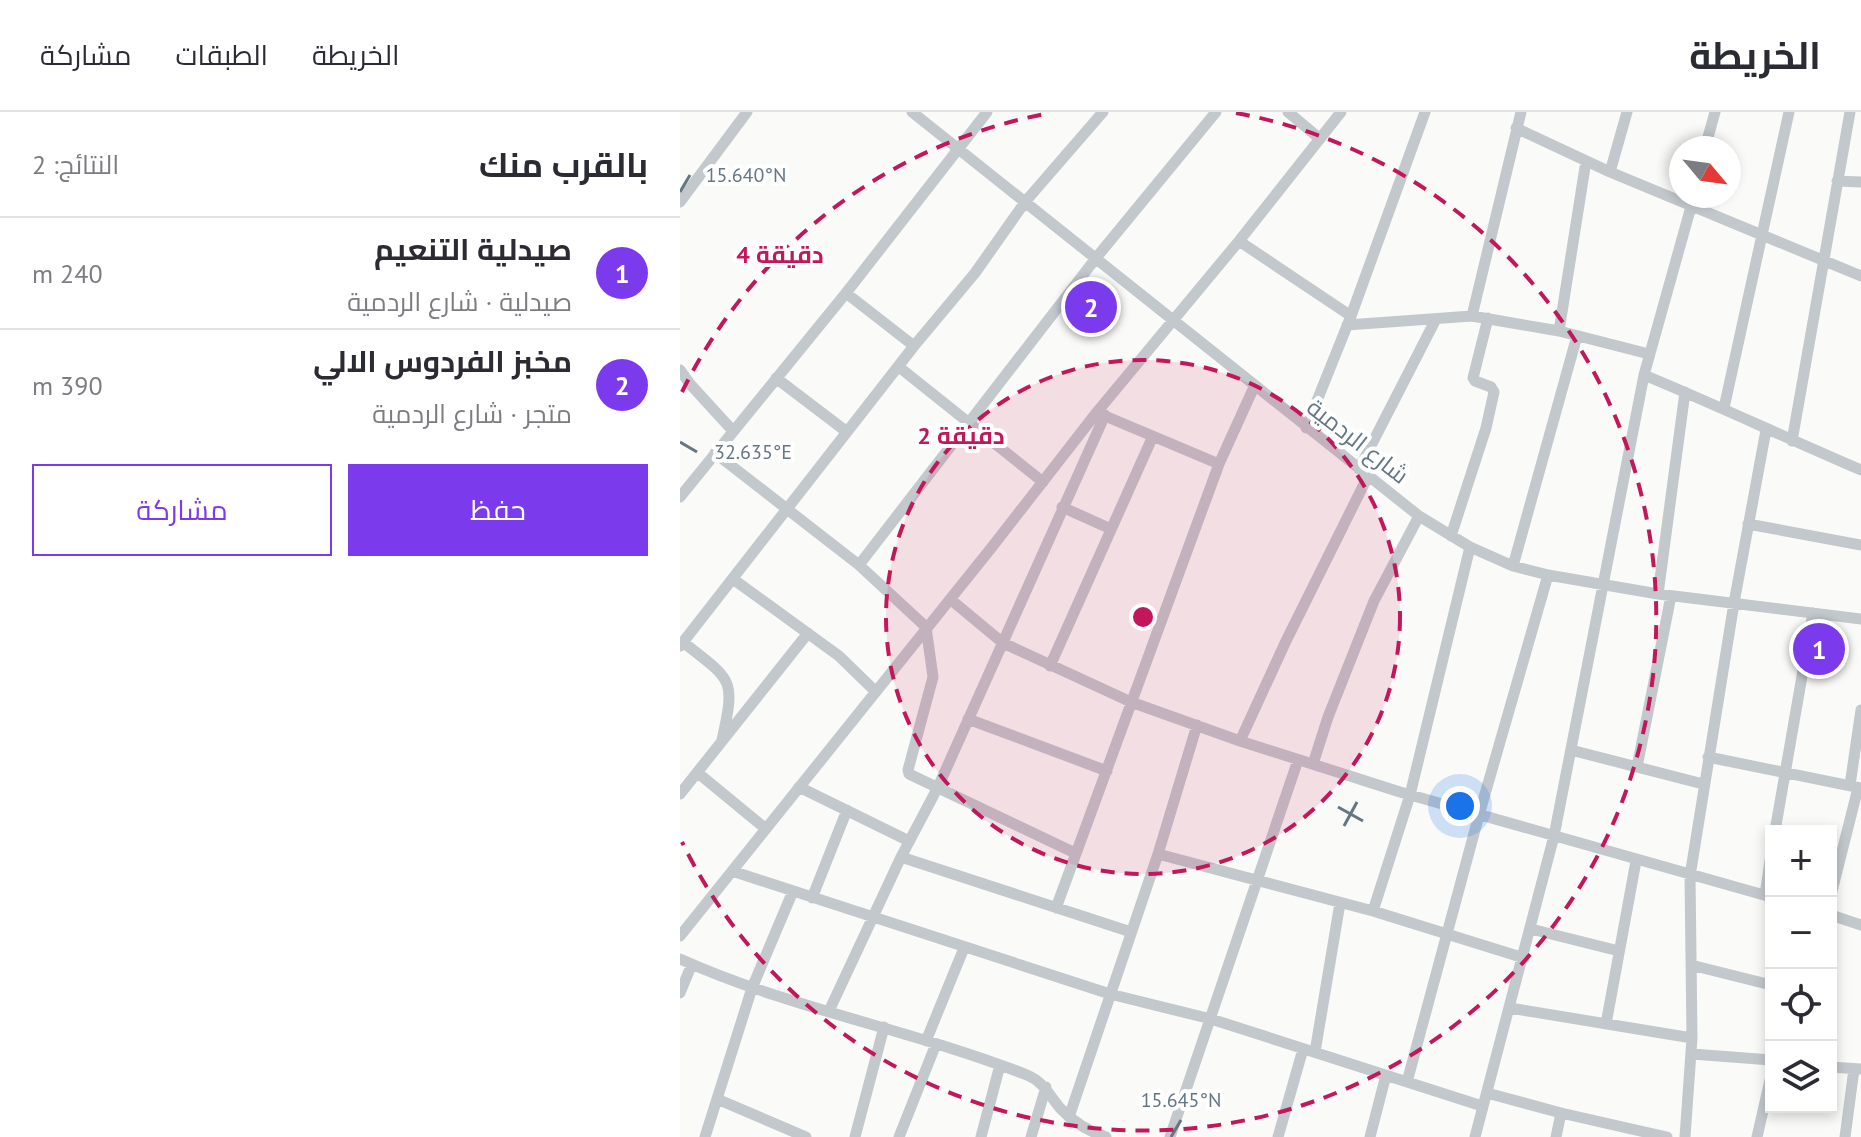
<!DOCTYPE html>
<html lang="ar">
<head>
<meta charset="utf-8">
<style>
  body { margin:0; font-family:"PT Sans",Cairo,sans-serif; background:#f7f7f7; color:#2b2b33; direction:rtl }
  .controls { position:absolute; right:24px; bottom:24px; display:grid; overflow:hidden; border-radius:0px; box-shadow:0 4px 12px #0003 }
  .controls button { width:72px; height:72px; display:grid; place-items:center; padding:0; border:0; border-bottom:2px solid #e1e1e2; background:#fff; color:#2b2b33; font:40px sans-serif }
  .compass { position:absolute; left:989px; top:24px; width:72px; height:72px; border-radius:50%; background:#fff; box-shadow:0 4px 12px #0003; rotate:119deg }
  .you { position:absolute; left:780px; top:694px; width:28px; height:28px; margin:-20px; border:6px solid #fff; border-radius:50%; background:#1a73e8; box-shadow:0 0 0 12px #1a73e833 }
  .badge { display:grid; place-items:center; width:52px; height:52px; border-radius:50%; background:#7c3aed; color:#fff; font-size:26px; font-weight:700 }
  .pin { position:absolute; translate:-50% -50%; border:4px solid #fff; box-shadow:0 2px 8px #0006 }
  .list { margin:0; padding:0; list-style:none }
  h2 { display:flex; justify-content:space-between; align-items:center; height:104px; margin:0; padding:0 32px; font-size:34px }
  h2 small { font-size:26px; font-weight:400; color:#7c7c81 }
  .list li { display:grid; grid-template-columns:52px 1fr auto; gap:24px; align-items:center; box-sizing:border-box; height:112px; padding:0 32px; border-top:2px solid #e1e1e2 }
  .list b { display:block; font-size:30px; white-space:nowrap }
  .list p { margin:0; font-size:26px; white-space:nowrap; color:#7c7c81 }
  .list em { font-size:26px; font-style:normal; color:#7c7c81 }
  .actions { display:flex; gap:16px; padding:24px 32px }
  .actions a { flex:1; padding:18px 0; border:2px solid #7c3aed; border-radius:0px; text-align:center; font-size:28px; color:#7c3aed }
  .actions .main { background:#7c3aed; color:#fff }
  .icon { flex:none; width:44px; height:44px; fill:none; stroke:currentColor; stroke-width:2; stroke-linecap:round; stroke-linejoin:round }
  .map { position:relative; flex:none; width:1181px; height:1025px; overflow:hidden; direction:ltr }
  header { display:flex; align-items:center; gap:48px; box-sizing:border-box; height:112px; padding:0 40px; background:#fff; border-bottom:2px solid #e1e1e2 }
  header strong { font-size:38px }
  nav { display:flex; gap:44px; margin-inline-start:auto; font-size:28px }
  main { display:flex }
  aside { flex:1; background:#fff }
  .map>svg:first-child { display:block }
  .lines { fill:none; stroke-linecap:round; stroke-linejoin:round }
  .minor { stroke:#c3c8cc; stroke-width:11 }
  .ticks { fill:none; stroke:#657683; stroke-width:3 }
  .ring { fill:none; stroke:#c2185b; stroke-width:4; stroke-dasharray:14 10 }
  .labels { text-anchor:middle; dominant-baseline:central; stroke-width:8; stroke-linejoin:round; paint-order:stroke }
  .street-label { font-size:24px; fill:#657683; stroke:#fff }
  .ticks-label { font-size:20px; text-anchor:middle; fill:#657683; stroke:#fff; stroke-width:8; stroke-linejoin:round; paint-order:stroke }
  .centre { fill:#c2185b; stroke:#fff; stroke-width:4 }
  .ring-label { font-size:24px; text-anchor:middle; font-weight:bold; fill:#c2185b; stroke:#fff; stroke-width:8; stroke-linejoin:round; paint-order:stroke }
</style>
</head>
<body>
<header>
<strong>الخريطة</strong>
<nav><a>الخريطة</a><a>الطبقات</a><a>مشاركة</a></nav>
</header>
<main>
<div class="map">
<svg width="1181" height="1025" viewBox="0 0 1181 1025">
  <rect width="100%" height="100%" fill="#fafaf8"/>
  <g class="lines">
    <path class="minor" d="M232 0 739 404 790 435 833 454 868 463 978 482 1181 507
      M608 0 639 26
      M836 16 930 60 1181 164
      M1025 36 1035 0
      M930 60 947 0
      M1157 69 1181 70
      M0 90 67 0
      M559 129 671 204
      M166 181 234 234
      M792 204 841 0
      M667 213 792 204 879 219 969 242
      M879 219 906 49
      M219 255 363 370
      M0 258 10 272 53 319
      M964 263C1037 293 1108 327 1181 358
      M96 266 167 320
      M1044 296 1109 0
      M418 301 539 352
      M626 316 671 204 745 0
      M1112 329 1170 0
      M35 341 179 453 246 515 253 565 228 658 229 662 395 741
      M679 357 756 207
      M0 385 166 181 307 0
      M382 395 431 417
      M1068 412 1181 433
      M771 424 806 316 814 280 811 275 795 269 793 266 808 206
      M179 453 416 146 536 0
      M833 454 897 224
      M53 467 159 544 195 579
      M978 482 1005 280
      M270 487 323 531 451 590 560 629 720 680 1091 785
      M3 530C52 569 56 565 42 628
      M0 534 234 234 295 161 345 90 423 0
      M370 554 473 324
      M288 607 427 659
      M560 629 606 529 688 364
      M891 638 1023 672
      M1028 645 1181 676
      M633 652 648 605 694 489 739 404
      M957 655 991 484
      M18 661 86 717
      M1170 673 1181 598
      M119 675 229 729
      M0 682 128 521
      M1095 719 1133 501
      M478 742 693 799 844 846
      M221 745 451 820
      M52 759 430 882 531 907 802 994
      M1085 783 1091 742
      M1151 783 1178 676
      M132 786 167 698
      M376 796 539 352 574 275
      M693 799 730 683 790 435
      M1151 803 1181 813
      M851 817 939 839
      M0 824 312 435 417 300 559 129 661 0
      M0 847C111 897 233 918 347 963 364 970 369 983 380 996 394 1011 408 1019 426 1025
      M1011 853 1091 873
      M0 881 12 852
      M830 896 1012 926
      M149 899 221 745 258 675 425 303
      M926 912 956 749
      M246 929 284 836
      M635 940 660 791
      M1012 942 1091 948
      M1151 955 1180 957
      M727 970 799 703 868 463
      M807 981 881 1001 987 1025
      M37 987 126 1025
      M389 1005 478 742 517 613
      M25 1025 72 876 113 779
      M175 1025 204 915
      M219 1025 256 932
      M301 1025 320 953
      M351 1025 366 975
      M490 1025 618 648
      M598 1025 623 937
      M690 1025 706 963
      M795 1025 874 724 964 263 1014 84
      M876 1025 881 1001
      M1005 1025 1012 926 1010 764 1054 491 1086 318
      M1077 1025 1091 964
      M1165 1025 1174 957"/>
  </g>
  <path class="ticks" d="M0 80 10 63M0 330 17 340M658 695 683 709M664 714 677 690M491 1025 501 1008"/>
  <circle cx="463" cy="505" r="257" fill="#c2185b" fill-opacity=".12"/>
  <g class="ring">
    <circle cx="463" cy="505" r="257"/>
    <path d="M2 280A513 513 0 0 1 370 1M556 1A513 513 0 1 1 2 730"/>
  </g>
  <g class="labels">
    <g class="street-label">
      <text transform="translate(678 329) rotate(38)">شارع الردمية</text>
    </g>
  </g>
  <g class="ticks-label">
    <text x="66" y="70">15.640°N</text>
    <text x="73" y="347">32.635°E</text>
    <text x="501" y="995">15.645°N</text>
  </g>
  <circle cx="463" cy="505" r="12" class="centre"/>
  <g class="ring-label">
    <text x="100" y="151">4 دقيقة</text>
    <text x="281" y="332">2 دقيقة</text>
  </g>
</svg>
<div class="controls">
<button>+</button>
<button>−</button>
<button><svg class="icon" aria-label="locate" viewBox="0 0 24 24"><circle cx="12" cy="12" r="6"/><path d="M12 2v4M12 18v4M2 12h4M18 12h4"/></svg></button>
<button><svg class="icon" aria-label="layers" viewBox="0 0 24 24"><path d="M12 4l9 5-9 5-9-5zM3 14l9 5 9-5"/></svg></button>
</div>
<svg class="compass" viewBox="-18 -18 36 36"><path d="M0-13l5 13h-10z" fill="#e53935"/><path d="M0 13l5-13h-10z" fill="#7c7c81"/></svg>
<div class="you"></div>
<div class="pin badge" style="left:1139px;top:537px">1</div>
<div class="pin badge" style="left:411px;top:195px">2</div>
</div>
<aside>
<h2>بالقرب منك<small>النتائج: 2</small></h2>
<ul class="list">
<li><span class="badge">1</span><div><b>صيدلية التنعيم</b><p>صيدلية · شارع الردمية</p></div><em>240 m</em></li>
<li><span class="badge">2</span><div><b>مخبز الفردوس الالي</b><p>متجر · شارع الردمية</p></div><em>390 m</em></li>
</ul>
<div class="actions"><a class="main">حفظ</a><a>مشاركة</a></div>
</aside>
</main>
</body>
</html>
